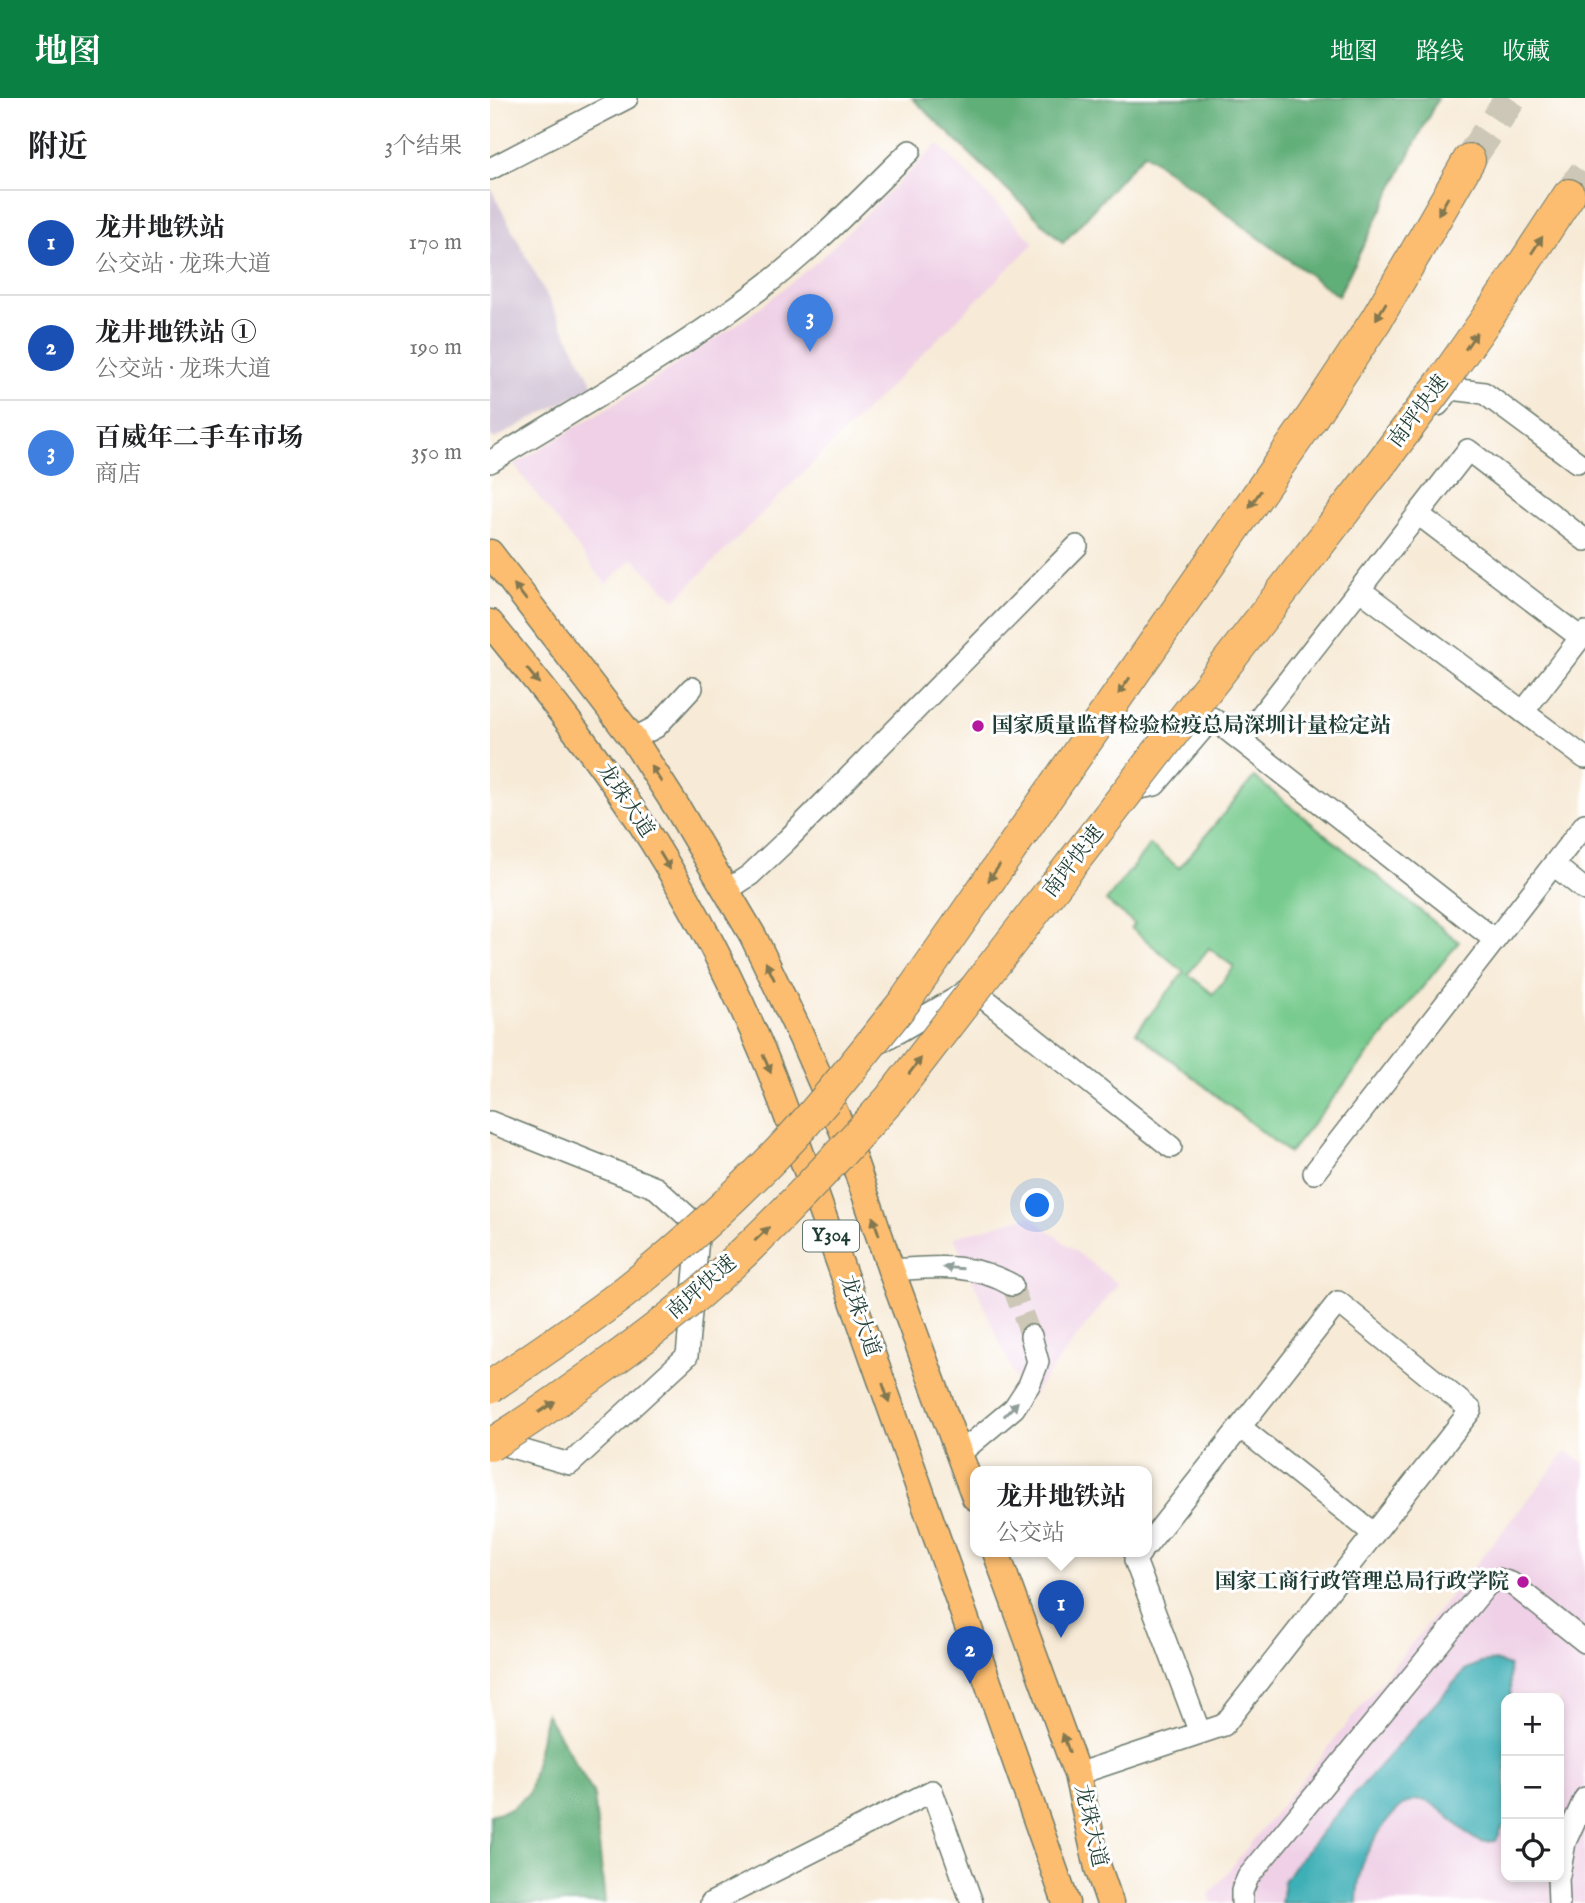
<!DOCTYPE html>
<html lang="zh">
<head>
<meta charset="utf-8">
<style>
  body { margin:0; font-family:"IM FELL English","Noto Serif SC",serif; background:#f2f2f2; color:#202124 }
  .controls { position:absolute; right:21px; bottom:21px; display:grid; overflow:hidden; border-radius:14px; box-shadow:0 4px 10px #0003 }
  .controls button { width:63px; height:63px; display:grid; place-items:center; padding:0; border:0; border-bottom:2px solid #e0e0e0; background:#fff; color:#202124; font:35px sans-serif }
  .you { position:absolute; left:548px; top:1108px; width:24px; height:24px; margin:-18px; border:5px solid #fff; border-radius:50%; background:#1a73e8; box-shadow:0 0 0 10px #1a73e833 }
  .badge { display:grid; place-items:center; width:46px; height:46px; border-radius:50%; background:#0b8043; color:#fff; font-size:23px; font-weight:700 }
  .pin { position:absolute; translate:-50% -58px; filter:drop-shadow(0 2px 4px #0008) }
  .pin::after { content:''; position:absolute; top:37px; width:24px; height:21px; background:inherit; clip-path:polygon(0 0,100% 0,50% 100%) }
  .popup { position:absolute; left:480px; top:1368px; width:182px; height:91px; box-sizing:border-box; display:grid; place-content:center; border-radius:14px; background:#fff; filter:drop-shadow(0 2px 5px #0005); font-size:23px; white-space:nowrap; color:#757577 }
  .popup b { font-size:26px; color:#202124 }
  .popup::after { content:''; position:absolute; left:50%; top:100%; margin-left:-14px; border:14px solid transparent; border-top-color:#fff }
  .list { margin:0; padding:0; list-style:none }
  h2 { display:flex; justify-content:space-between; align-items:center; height:91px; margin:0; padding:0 28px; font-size:30px }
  h2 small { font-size:23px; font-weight:400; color:#757577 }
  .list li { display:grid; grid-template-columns:46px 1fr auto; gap:21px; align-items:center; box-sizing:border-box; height:105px; padding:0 28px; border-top:2px solid #e0e0e0 }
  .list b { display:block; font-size:26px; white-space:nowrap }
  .list p { margin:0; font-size:23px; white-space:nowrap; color:#757577 }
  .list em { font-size:23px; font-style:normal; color:#757577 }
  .icon { flex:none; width:38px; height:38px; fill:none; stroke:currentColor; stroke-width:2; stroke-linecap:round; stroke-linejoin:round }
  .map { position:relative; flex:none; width:1095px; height:1805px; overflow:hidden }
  header { display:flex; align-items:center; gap:42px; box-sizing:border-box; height:98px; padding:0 35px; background:#0b8043; color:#fff }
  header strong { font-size:33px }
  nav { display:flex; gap:38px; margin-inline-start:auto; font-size:24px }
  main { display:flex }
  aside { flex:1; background:#fff }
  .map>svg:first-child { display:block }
  .built { fill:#efd0e6; fill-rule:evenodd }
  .industrial { fill:#cdbed2 }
  .green { fill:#76ca8d; stroke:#4a8460; stroke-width:2; fill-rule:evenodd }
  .forest { fill:#60ae78; stroke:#407656; stroke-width:2 }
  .water { fill:#3eafb6; stroke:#2e7675; stroke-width:2 }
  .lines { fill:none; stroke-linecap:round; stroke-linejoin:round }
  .stream { stroke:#3eafb6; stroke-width:5 }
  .minor-tunnel { stroke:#ccc7b6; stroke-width:21; stroke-dasharray:21 10; stroke-linecap:butt }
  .highway-tunnel { stroke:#ccc7b6; stroke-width:32; stroke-dasharray:32 16; stroke-linecap:butt }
  .minor-casing { stroke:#6b7a6d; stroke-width:24 }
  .major-casing { stroke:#6b7a6d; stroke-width:29 }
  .highway-casing { stroke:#6b7a6d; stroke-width:34 }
  .minor { stroke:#fff; stroke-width:21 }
  .major { stroke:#fcbd6f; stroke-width:26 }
  .highway { stroke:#fcbd6f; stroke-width:32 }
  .highway-bridge-casing { stroke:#6b7a6d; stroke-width:34; stroke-linecap:butt }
  .highway-bridge { stroke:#fcbd6f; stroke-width:32 }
  .oneway { fill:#82774f }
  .oneway2 { fill:#8f9e9a }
  .poi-dot { fill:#b5179e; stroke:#fff; stroke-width:2.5 }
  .labels { text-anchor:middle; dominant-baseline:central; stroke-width:6; stroke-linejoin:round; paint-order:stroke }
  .shield { fill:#fff; stroke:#627771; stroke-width:2 }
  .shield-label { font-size:19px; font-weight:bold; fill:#1f3d34 }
  .street-label { font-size:21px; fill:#1f3d34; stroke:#fff }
  .poi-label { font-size:21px; font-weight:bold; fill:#1f3d34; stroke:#fff; text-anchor:start }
</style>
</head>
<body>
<header>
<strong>地图</strong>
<nav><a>地图</a><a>路线</a><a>收藏</a></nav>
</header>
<main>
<aside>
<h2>附近<small>3个结果</small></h2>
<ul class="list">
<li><span class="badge" style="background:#1a4fb4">1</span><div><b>龙井地铁站</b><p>公交站 · 龙珠大道</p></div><em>170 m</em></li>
<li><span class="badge" style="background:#1a4fb4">2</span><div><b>龙井地铁站 ①</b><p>公交站 · 龙珠大道</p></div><em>190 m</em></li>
<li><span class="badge" style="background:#3f7fe0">3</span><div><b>百威年二手车市场</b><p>商店</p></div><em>350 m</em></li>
</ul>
</aside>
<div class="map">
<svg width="1095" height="1805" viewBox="0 0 1095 1805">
  <rect width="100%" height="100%" fill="#fff"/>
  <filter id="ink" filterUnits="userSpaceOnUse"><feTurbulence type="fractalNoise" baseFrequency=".0143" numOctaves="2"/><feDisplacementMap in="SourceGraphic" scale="14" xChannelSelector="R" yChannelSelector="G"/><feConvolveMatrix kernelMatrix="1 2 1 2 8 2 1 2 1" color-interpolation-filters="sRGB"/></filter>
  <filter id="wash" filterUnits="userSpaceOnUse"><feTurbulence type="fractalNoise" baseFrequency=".00686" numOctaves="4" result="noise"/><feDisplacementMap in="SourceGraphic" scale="28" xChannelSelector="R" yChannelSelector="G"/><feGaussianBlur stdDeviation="1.57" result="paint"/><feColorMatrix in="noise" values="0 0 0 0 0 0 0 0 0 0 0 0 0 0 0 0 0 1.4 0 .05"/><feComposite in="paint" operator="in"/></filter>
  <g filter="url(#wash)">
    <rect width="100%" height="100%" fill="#f7ead6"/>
    <path class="built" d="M448 46 544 145 185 502 143 460 116 486 24 367 161 283 249 225 286 197 331 160Z
      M540 1118 628 1186 536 1305 464 1139Z
      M1077 1353 1095 1367V1805H722L719 1797ZM1016 1600H1069V1779H1016Z"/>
    <path class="industrial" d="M0 89 104 288 4 341 0 336Z"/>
    <path class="green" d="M764 679 969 844 799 1055 646 934 694 874 641 830 645 826 616 803 660 747 689 770ZM719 850 744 869 723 896 698 876Z"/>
    <path class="forest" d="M422 0H948L848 198 654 55 573 145Z
      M56 1615 104 1697 115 1805H0V1717L21 1711 39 1695Z"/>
    <path class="water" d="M1005 1563 1019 1568 1021 1600H1016V1727L1012 1730 1006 1743C1000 1743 995 1745 990 1743 981 1741 975 1733 968 1727 939 1700 923 1688 895 1726 874 1755 868 1769 867 1805H791L794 1783 806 1765 852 1710 976 1571 990 1565Z"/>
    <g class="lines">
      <path class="stream" d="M1069 1715 1078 1722"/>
    </g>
  </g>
  <g filter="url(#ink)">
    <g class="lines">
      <path class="minor-tunnel" d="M522 1187 541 1238"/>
      <path class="highway-tunnel" d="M979 62 1021 0
        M1079 97 1095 75"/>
      <defs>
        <path id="minor" d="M0 71 137 0
          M948 307 961 291 994 295 1087 364
          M0 364C92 307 188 254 274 188 327 148 372 99 420 53
          M928 416 1091 540
          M870 492 1095 660
          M1033 614 1095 534
          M143 641 166 629 202 590
          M751 643 978 352 1095 442
          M638 700 646 691 665 687 722 620 1005 842
          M1064 767 1095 792
          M236 793 260 777 297 742 587 448
          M480 889 681 1049
          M389 945 463 902 475 893
          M0 1024 166 1090 209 1129 197 1258 80 1366 0 1343
          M824 1075 1095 726
          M401 1172C446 1169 481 1164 522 1187
          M469 1356 524 1310 539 1287 548 1264 541 1238
          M657 1447 750 1329 884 1436
          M651 1454 645 1462 710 1635
          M587 1676 734 1627 981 1312 848 1204 750 1329
          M1069 1777 1075 1744 1095 1700
          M1068 1779 1069 1805
          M221 1805 442 1693 482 1805
          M752 1805V1793L758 1779 997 1487 1008 1481 1021 1485 1095 1544"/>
        <path id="major" d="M0 455 143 641 188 711 263 838 311 938 356 1040 401 1172 485 1399
          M0 525C51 588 102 651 147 719 198 797 242 881 278 967 293 1004 306 1043 320 1081L576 1805
          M506 1454 587 1676 608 1770 620 1805"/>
        <path id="highway" d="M926 154 979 62
          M1014 196 1079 97"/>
      </defs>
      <use href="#minor" class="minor-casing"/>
      <use href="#major" class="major-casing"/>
      <use href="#highway" class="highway-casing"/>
      <use href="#minor" class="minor"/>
      <use href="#major" class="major"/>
      <use href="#highway" class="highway"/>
      <defs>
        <path id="highway-bridge" d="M0 1289C44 1259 89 1229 131 1197 181 1158 229 1114 274 1069 325 1018 370 959 415 903L822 319 886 222 926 154
          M0 1347C41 1322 80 1294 118 1266 154 1240 190 1213 223 1183 286 1126 343 1064 400 1001L886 372 952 284 1014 196"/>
      </defs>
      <use href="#highway-bridge" class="highway-bridge-casing"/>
      <use href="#highway-bridge" class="highway-bridge"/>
    </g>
    <defs><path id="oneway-solid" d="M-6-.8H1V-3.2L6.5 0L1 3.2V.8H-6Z" transform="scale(1.75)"/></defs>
    <g class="oneway">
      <use href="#oneway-solid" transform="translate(953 108) rotate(120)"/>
      <use href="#oneway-solid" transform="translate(1047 147) rotate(-57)"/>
      <use href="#oneway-solid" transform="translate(891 213) rotate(121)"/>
      <use href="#oneway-solid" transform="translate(981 243) rotate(-55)"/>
      <use href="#oneway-solid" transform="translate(765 401) rotate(125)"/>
      <use href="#oneway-solid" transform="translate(30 494) rotate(-128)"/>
      <use href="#oneway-solid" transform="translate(43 578) rotate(51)"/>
      <use href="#oneway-solid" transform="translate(634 588) rotate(125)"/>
      <use href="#oneway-solid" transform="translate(166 676) rotate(-123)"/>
      <use href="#oneway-solid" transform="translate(175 763) rotate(59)"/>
      <use href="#oneway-solid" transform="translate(504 775) rotate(125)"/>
      <use href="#oneway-solid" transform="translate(280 873) rotate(-116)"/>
      <use href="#oneway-solid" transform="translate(277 966) rotate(67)"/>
      <use href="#oneway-solid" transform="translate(425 968) rotate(-52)"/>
      <use href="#oneway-solid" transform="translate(386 1128) rotate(-109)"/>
      <use href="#oneway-solid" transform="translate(272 1136) rotate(-44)"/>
      <use href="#oneway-solid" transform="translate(396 1295) rotate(71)"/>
      <use href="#oneway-solid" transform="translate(57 1309) rotate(-34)"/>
      <use href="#oneway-solid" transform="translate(576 1645) rotate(-110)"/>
    </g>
    <g class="oneway2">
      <use href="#oneway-solid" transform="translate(463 1170) rotate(-176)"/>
      <use href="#oneway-solid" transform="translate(521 1311) rotate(-46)"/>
    </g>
  </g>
  <g class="poi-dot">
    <circle cx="488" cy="628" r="7"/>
    <circle cx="1033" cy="1484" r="7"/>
  </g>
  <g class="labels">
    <rect class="shield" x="313" y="1122.5" width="56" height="31" rx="5"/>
    <g class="shield-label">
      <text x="341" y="1138">Y304</text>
    </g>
    <g class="street-label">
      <text transform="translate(929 314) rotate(-53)">南坪快速</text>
      <text transform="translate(135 703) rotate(56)">龙珠大道</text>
      <text transform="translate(584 764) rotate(-52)">南坪快速</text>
      <text transform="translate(212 1190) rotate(-41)">南坪快速</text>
      <text transform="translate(369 1218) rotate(71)">龙珠大道</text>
      <text transform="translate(600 1728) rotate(77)">龙珠大道</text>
    </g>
    <g class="poi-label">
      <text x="502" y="628">国家质量监督检验检疫总局深圳计量检定站</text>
      <text x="1019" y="1484" text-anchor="end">国家工商行政管理总局行政学院</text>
    </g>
  </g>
</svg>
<div class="controls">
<button>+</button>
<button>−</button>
<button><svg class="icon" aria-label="locate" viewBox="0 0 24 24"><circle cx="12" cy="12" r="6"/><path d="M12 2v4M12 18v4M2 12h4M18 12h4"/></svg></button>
</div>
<div class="you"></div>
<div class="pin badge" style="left:571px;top:1540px;background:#1a4fb4">1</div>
<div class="popup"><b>龙井地铁站</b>公交站</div>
<div class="pin badge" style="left:480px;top:1586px;background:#1a4fb4">2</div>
<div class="pin badge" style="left:320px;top:254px;background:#3f7fe0">3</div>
</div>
</main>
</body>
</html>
